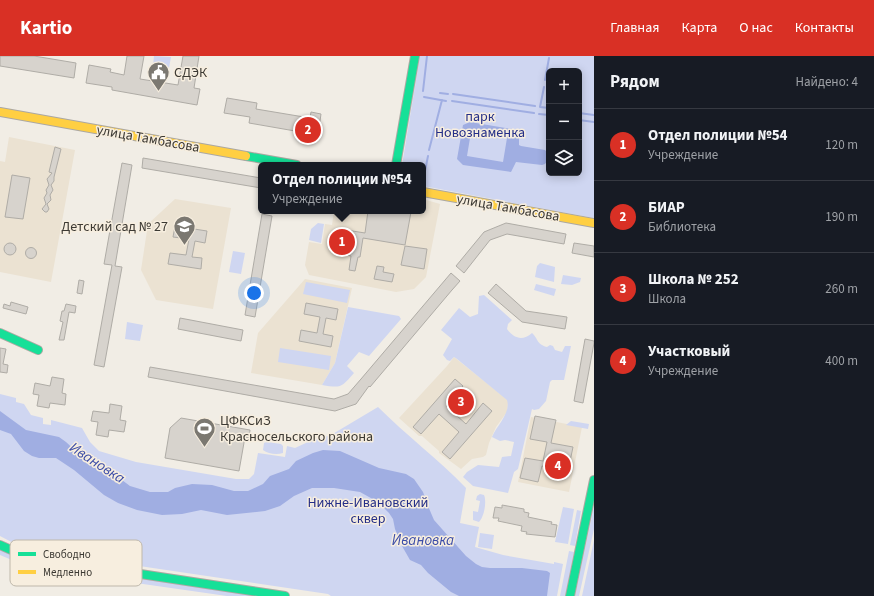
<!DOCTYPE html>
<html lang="ru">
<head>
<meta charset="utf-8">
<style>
  body { margin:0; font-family:"Source Sans 3",sans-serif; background:#20242c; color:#f1f3f6 }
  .controls { position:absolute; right:12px; top:12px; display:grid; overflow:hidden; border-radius:6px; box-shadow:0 2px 10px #0003 }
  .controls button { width:36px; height:36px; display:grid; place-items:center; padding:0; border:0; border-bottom:1px solid #363941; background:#171b24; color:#f1f3f6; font:20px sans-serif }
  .you { position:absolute; left:254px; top:237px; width:14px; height:14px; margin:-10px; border:3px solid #fff; border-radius:50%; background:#1a73e8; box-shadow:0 0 0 6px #1a73e833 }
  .badge { display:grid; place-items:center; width:26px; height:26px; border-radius:50%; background:#d93025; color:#fff; font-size:13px; font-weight:700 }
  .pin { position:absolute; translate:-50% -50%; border:2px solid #fff; box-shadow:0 1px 4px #0006 }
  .popup { position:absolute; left:258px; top:106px; width:168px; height:52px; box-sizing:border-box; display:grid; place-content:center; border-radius:6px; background:#171b24; filter:drop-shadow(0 1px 3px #0005); font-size:13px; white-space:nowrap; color:#9ea1a6 }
  .popup b { font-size:15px; color:#f1f3f6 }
  .popup::after { content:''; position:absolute; left:50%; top:100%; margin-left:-8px; border:8px solid transparent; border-top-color:#171b24 }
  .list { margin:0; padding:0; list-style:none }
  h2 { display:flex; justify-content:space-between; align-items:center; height:52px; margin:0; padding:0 16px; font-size:17px }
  h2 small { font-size:13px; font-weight:400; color:#9ea1a6 }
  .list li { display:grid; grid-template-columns:26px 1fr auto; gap:12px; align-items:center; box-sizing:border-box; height:72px; padding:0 16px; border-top:1px solid #363941 }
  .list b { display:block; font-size:15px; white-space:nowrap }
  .list p { margin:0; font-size:13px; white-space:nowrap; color:#9ea1a6 }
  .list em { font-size:13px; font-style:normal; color:#9ea1a6 }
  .icon { flex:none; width:22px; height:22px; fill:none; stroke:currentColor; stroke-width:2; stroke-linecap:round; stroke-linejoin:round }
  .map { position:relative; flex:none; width:594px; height:540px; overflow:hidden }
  header { display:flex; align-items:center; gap:24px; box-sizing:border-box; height:56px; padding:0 20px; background:#d93025; color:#fff }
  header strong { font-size:19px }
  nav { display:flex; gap:22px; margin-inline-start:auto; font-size:14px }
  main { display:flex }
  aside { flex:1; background:#171b24 }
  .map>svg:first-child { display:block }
  .built { fill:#ebe2d2 }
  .green { fill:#cfd6f1; fill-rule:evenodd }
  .water { fill:#a0aee2; fill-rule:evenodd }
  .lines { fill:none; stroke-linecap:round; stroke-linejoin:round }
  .stream { stroke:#a0aee2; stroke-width:2 }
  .building { fill:#d7d3cd; stroke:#afaca6 }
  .fast-casing { stroke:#aca8a2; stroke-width:10 }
  .slow-casing { stroke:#aca8a2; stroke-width:10 }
  .fast { stroke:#16e098; stroke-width:8 }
  .slow { stroke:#ffcf43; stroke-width:8 }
  .labels { text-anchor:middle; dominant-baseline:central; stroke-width:3; stroke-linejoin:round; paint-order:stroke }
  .poi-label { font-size:14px; fill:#3c3933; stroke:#f7eedf; text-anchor:start }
  .park-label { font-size:14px; fill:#242e87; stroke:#f7eedf }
  .street-label { font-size:14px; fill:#3c3933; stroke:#f7eedf }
  .water-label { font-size:15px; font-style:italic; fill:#3c4da8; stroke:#f7eedf }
  .key { fill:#f7eedf; stroke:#bfb8ab; stroke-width:1 }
  .key-label { font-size:11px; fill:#3c3933 }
</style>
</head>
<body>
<header>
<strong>Kartio</strong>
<nav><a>Главная</a><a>Карта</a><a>О нас</a><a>Контакты</a></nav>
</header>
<main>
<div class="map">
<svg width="594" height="540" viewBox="0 0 594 540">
  <rect width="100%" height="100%" fill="#f1ede5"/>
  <path class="built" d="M9 81 75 94 51 226 0 216V105L5 106Z
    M175 143 231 152 213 253 156 244 141 214 148 168Z
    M423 143 440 148 426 221 414 233 396 236 309 219 305 209 309 186 322 188 325 168 332 169 334 155H423Z
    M305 223 352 232 335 307 322 329 251 317 258 277Z
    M454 301 508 344V347L507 356 496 371 489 387 486 399 483 401 472 403 461 413 439 397V395L431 388 422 380H419L399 362 447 310Z
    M531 361 582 371 569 436 518 426Z"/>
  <path class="green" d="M154 0 171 1 169 12 153 10Z
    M420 0H594V162L423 130V109H402ZM549 15H579V117H549Z
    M318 167 324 168 321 187 309 184 311 173Z
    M233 195 245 197 241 218 229 216Z
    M540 207 555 211 554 226 535 221 537 210Z
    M563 219 581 222 580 226 572 229 561 228Z
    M306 226 350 234 347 247 303 238Z
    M536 228 556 233 554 240 534 234Z
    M484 239 512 264 508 268 507 273C514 283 523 285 532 277 538 282 536 288 547 291L550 289 553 290 555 294 562 296 565 290H571L564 324H552L550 326 546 345 539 353 534 354 532 353 518 413 514 416 508 437 473 430 463 421 467 416 478 409 499 411 502 401 511 400 514 386 505 384 500 385 492 381C497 369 511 357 507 344L457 303 454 301 450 305 447 304 443 299 452 283 441 274 459 252 470 261 478 258 479 240Z
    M348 251 399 260 401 263 369 300 359 296 347 310 354 317C341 332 341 332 322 329L335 307Z
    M127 266 143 269 140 285 125 283Z
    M280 292 331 300 329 314 278 306Z
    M0 338 16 342V346L24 348 31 359 43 362V368L51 369V364L82 372 90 386 99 395 136 406 236 423H249L254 418 258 397 285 401 287 390 295 392 308 386 331 379 378 351C406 379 438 403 466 432L460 467 479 471 475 491 503 499 554 508V506L563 508 557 540H331L328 538 31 494 21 491 0 480Z
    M571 365 589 368 588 373 566 369Z
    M267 386 281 388 283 390V397C277 399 268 398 263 394L264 387Z
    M480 438 484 439C487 446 484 461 479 466L473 464V455L478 456 480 445 476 444 477 440Z
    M594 450V473L579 540H575Z
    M563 451 574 453 568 488 555 486Z
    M577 454 581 455 575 490 570 489Z
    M480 477 494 479 492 493 478 491Z
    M594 484V540H582Z
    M0 494 27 506 78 513 79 518 26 510 0 499Z
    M569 495 574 496 565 540H560Z
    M86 514 131 521V526L84 518Z
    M138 522 256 540H227L136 527Z"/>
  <path class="water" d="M470 66 518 74 519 79V89L521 90 545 94 547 96C548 100 548 105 545 108L542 109 516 106 511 116 463 109 457 103 463 69ZM471 76 507 82 503 106 467 100Z
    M0 355 26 374 59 381 66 386 92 410 106 419 118 421 130 430 150 436H168L175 432 192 428 212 429 234 435H248L263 428 270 420 289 413 296 405 313 397 323 394 340 395 379 412 406 418 414 423 423 436 428 450 434 464 466 500 476 508 482 511 490 512H522L547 515 550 517 547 540H459L451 536 428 517 421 509 410 504 402 490 395 473 393 463 389 457 378 446 360 436 334 432H312L294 440 280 450 265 455 227 459 201 454 182 458 162 459 137 454 118 447 104 439 74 414 56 402H39L32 400 24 395 11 378 0 374Z"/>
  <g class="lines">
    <path class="stream" d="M545 24 549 2
      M544 31 540 51 549 52
      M423 35 427 0
      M440 37 448 38
      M453 38 535 50
      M424 41 446 45
      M452 45 534 57
      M579 57 594 59
      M539 58 549 59
      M579 64 594 66
      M429 94 442 44
      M425 115 428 100"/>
  </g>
  <path class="building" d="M0 0H34L76 7 74 22 0 10Z
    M127 0H144L140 23 178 29 183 0H199L194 32 200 33 197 49 112 34V31L86 27 89 9 111 13 110 16 124 19Z
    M227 42 257 47 256 53 310 62 311 56 321 58 318 79 249 67 250 61 224 57Z
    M55 91 61 93 54 121V125L51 129 53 134 50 139 51 144 47 148 49 153 47 156H45L42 153 46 148 44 142 47 137 46 134 49 129 47 123 52 117 49 116Z
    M143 102 261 122V132L142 112Z
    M122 107 132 109 115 210 122 211 104 311 94 309 112 209 104 208Z
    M12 119 30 122 23 163 5 161Z
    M368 155 411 156 405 189 363 182 360 201H358L355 215 349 214 351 200 336 197 340 173 365 177Z
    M262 158 272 160 255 261 245 259Z
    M506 167 566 178 564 188 507 178 490 184 464 217 456 210 484 176Z
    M175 170 207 175 205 187 195 185 192 201 202 202 201 213 168 208 170 197 186 199 189 183 173 181Z
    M574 187 594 190V201L572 197Z
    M4 193a6 6 0 1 1 12 0a6 6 0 1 1-12 0Z
    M405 190 427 193 424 213 401 209Z
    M25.5 197a5.5 5.5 0 1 1 11 0a5.5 5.5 0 1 1-11 0Z
    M377 210 384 211 383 216 394 218 392 226 374 223Z
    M451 217 460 225 452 234 370 331 369 330 356 348 335 355 148 321 150 311 334 343 348 338 361 323Z
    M79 224 84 225 82 238 77 237Z
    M496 228 526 255 567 261 565 273 522 266 488 237Z
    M11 246 28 251 26 258 3 252 4 248 10 250Z
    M306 247 338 253 336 264 326 262 323 278 333 280 331 291 299 285 301 274 317 277 320 261 304 258Z
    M66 248 76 250 75 257 69 256 64 284H59L63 266 60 265 62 255H64Z
    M180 262 243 274 241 285 178 273Z
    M585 283 594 285V287L583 347 574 345Z
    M0 292 6 293 3 308 8 309 7 317 0 316Z
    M52 321 64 323 62 337 66 338 65 349 50 347 49 352 37 350 39 339 33 338 35 327 50 330Z
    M455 323 463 330 446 350 466 368 483 347 492 355 450 403 442 396 459 376 439 358 421 378 413 371Z
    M110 348 122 350 120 364 126 365 124 376 109 374 108 381 96 379 98 366 91 365 93 355 109 357Z
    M535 360 556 364 551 387 573 391 568 415 542 410 538 426 520 422 525 402 543 405 547 386 530 383Z
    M181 362 250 374 249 382 245 381 239 415 165 402 170 372Z
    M502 449 524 453V456L529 457 528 461 552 466 551 468 557 469 555 481 526 478 527 476 521 475 522 470 498 465 499 462H493L495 451 502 452Z"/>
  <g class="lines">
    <defs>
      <path id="fast" d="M246 100 297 109
        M396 109 415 0
        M0 277 38 294
        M0 489 18 497 42 503 285 540
        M570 540 594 424"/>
      <path id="slow" d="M0 56 246 100
        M423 136 594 167"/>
    </defs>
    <use href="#fast" class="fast-casing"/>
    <use href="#slow" class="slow-casing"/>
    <use href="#fast" class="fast"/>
    <use href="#slow" class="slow"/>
  </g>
  <defs>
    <symbol id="civic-pin" viewBox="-11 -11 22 30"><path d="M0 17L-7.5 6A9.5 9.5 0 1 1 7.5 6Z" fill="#7b7871" stroke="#f7eedf"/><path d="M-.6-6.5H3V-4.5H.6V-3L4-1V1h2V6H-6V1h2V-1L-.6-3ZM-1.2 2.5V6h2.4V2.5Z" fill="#fff"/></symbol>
    <symbol id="school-pin" viewBox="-11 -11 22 30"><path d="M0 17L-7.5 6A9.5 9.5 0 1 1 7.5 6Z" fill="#7b7871" stroke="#f7eedf"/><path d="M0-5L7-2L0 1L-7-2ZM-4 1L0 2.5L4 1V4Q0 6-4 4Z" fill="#fff"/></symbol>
    <symbol id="stadium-pin" viewBox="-11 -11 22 30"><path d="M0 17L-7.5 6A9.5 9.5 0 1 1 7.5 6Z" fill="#7b7871" stroke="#f7eedf"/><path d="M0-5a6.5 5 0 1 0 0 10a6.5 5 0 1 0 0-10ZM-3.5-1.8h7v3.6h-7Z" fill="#fff"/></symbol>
  </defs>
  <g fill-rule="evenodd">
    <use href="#civic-pin" x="146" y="4" width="25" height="34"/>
    <use href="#school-pin" x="172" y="158" width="25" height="34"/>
    <use href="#stadium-pin" x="192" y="360" width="25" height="34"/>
  </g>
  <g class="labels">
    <g class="poi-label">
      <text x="174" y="17">СДЭК</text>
      <text x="168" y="171" text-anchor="end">Детский сад № 27</text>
      <text x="220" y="365">ЦФКСиЗ<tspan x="220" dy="16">Красносельского района</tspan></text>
    </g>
    <g class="park-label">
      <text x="480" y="61">парк<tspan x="480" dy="16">Новознаменка</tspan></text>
      <text x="368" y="447">Нижне-Ивановский<tspan x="368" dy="16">сквер</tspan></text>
    </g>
    <g class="street-label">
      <text transform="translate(148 83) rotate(10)">улица Тамбасова</text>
      <text transform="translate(508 152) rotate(10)">улица Тамбасова</text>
    </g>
    <g class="water-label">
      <text transform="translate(97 407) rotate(33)">Ивановка</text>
      <text x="423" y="484">Ивановка</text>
    </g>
  </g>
  <rect x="10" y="484" width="132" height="46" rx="6" class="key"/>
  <rect x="18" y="496" width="18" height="4" fill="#16e098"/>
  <rect x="18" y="514" width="18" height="4" fill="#ffcf43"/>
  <g class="key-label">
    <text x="43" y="502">Свободно</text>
    <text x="43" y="520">Медленно</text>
  </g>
</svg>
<div class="controls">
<button>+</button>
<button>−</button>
<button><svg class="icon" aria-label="layers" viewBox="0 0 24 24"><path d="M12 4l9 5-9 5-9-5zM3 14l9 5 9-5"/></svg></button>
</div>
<div class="you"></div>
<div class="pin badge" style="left:342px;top:186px">1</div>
<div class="popup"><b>Отдел полиции №54</b>Учреждение</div>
<div class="pin badge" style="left:308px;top:74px">2</div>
<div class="pin badge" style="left:461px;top:346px">3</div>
<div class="pin badge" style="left:558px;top:410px">4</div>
</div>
<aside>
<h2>Рядом<small>Найдено: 4</small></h2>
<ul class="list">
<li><span class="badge">1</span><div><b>Отдел полиции №54</b><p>Учреждение</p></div><em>120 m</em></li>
<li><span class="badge">2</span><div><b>БИАР</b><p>Библиотека</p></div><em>190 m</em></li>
<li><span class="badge">3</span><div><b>Школа № 252</b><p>Школа</p></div><em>260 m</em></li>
<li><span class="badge">4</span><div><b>Участковый</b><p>Учреждение</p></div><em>400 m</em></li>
</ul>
</aside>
</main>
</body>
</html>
